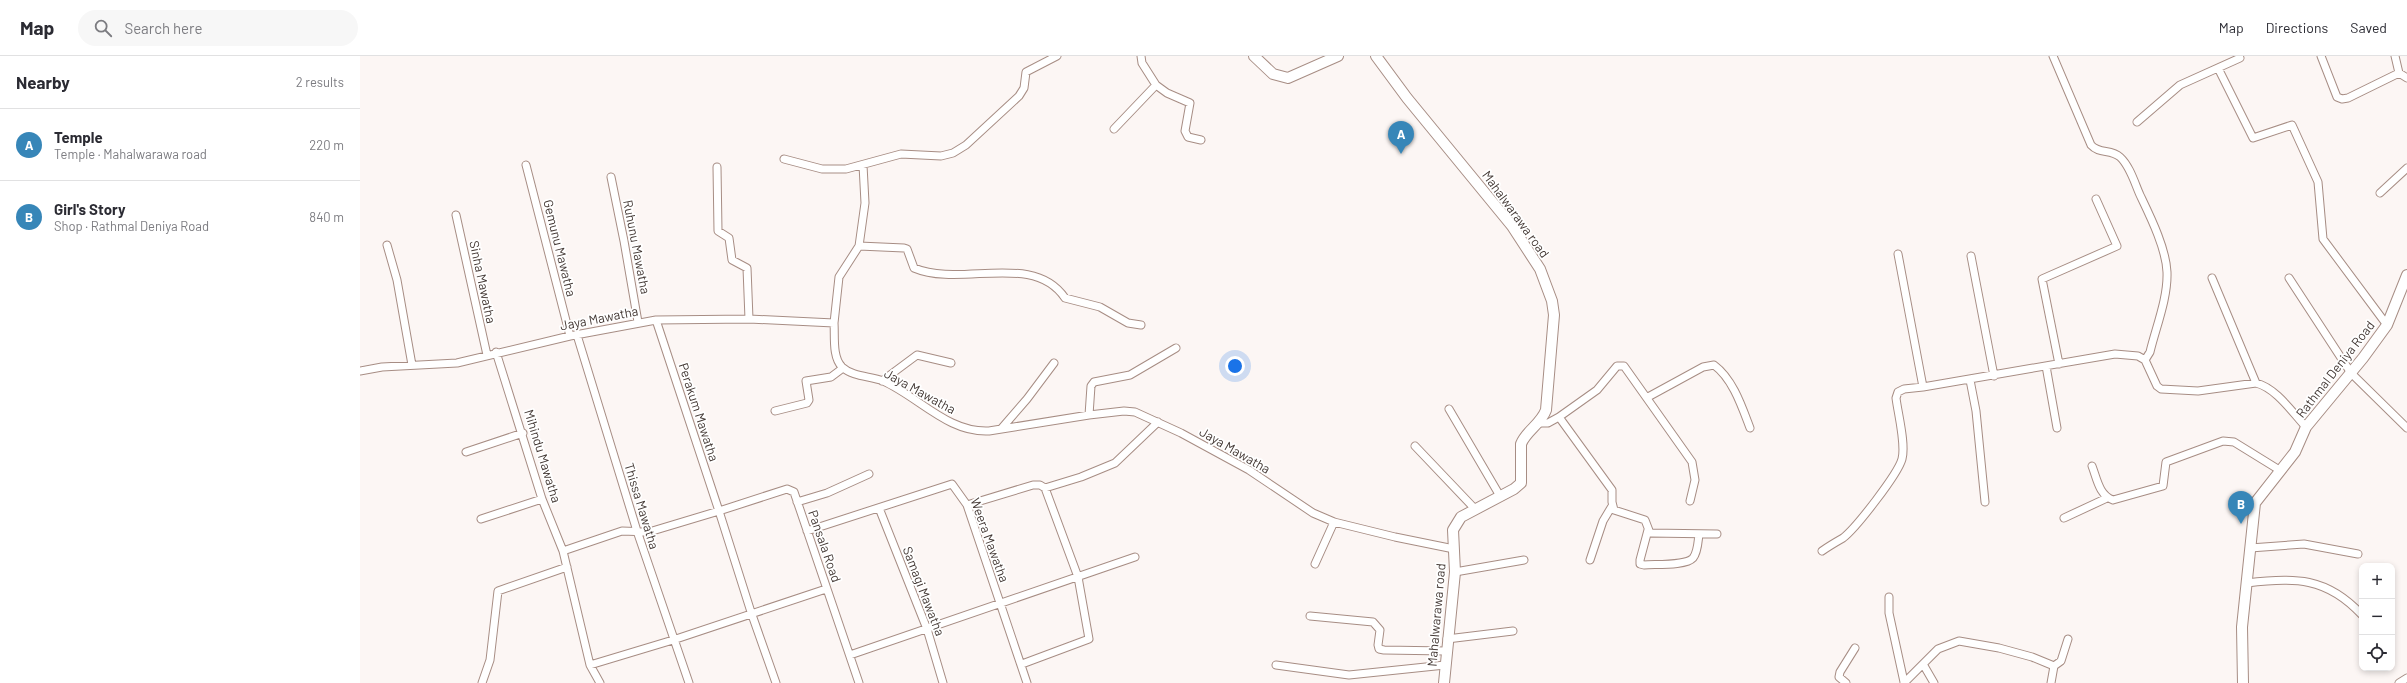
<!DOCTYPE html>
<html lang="en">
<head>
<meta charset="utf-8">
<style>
  body { margin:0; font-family:Barlow,sans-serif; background:#f7f7f7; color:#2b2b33 }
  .controls { position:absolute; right:12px; bottom:12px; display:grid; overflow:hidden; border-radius:8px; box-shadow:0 2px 6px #0003 }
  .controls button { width:36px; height:36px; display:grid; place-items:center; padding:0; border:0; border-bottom:1px solid #e1e1e2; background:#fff; color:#2b2b33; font:20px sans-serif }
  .you { position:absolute; left:875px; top:310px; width:14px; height:14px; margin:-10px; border:3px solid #fff; border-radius:50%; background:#1a73e8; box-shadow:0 0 0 6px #1a73e833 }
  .badge { display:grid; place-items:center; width:26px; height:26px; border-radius:50%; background:#3786b8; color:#fff; font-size:13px; font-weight:700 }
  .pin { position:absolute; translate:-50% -33px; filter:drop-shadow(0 1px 2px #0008) }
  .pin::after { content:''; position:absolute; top:21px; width:14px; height:12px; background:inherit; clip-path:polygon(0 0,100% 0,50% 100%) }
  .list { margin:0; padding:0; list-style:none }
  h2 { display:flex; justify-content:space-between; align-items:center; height:52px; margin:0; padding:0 16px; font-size:17px }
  h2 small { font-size:13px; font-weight:400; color:#7c7c81 }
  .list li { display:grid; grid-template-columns:26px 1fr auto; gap:12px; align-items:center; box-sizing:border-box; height:72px; padding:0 16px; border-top:1px solid #e1e1e2 }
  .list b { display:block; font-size:15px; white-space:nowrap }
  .list p { margin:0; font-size:13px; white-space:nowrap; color:#7c7c81 }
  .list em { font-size:13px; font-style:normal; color:#7c7c81 }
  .icon { flex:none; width:22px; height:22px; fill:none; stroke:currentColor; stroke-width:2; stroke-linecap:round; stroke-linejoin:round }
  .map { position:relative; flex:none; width:2047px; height:627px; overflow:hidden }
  header { display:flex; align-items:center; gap:24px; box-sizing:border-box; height:56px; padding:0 20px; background:#fff; border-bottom:1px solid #e1e1e2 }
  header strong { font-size:19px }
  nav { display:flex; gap:22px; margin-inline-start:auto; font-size:14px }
  .search { width:280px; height:36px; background:#f7f7f7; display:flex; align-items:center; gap:10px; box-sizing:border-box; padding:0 14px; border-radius:22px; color:#7c7c81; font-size:15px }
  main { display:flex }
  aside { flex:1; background:#fff }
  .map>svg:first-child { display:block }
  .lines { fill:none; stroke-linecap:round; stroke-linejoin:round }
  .street-casing { stroke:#a78d84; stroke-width:9 }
  .secondary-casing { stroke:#a78d84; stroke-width:12 }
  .street { stroke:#fff; stroke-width:7 }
  .secondary { stroke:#fff; stroke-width:10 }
  .labels { text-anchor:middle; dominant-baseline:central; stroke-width:3.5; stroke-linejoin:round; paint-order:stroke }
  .street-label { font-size:13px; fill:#433834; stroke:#fff }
</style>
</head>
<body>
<header>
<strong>Map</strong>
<div class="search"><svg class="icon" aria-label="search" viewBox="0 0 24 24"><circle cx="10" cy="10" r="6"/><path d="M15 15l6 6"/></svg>Search here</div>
<nav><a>Map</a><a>Directions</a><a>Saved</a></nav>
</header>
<main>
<aside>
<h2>Nearby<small>2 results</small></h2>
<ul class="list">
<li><span class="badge">A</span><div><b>Temple</b><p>Temple · Mahalwarawa road</p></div><em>220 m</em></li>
<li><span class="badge">B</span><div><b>Girl's Story</b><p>Shop · Rathmal Deniya Road</p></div><em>840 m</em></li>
</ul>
</aside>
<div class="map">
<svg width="2047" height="627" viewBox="0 0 2047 627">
  <rect width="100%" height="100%" fill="#fcf6f4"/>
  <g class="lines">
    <defs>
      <path id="street" d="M1693 0 1731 89C1739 98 1751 93 1760 101 1770 110 1775 128 1780 139 1790 160 1806 192 1807 216 1808 242 1796 271 1790 296L1785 304
        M1961 0 1977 41 1982 43 1988 42 2039 17 2047 22
        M2035 0 2039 17
        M1858 12 1893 82 1932 69 1958 126 1963 183 2027 269
        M796 29 807 37 830 47 825 75 828 81 841 84
        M1777 66 1820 29 1880 2
        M754 73 796 29 782 7 781 0
        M424 103 462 113H486L541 98 581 100 593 97 606 89 659 40 664 32 666 16 697 0
        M166 109 210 280
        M357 111 358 175 369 182 372 204 387 212 389 263
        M251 121 264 185 278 266
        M2020 137 2047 112
        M96 159 127 299
        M27 189 37 224 52 309
        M499 190 544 192 547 193 554 212C601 232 673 195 705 242L740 251 768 267 781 269
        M1538 198 1563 331 1755 298 1778 300 1785 304 1797 330 1801 333 1838 335 1896 327C1916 332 1932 356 1946 371
        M1611 200 1634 320
        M1852 222 1896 327
        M1929 222 1991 317
        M296 264 359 455 427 433 434 436 499 627
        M474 267 479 221 499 190 505 147 503 109
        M217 279 277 475 329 627
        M136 296 182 443 203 495 230 609 240 627
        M1699 308 1682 223 1757 190 1736 143
        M1686 310 1697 372
        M0 315 22 311 97 307 210 280 296 264 389 263 474 267C475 280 472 301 482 311 493 321 510 320 523 325 559 341 588 377 629 375L729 359 764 355 775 356 821 377 889 414 953 457 974 466 1035 481 1094 493
        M1991 317 2047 372
        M1610 324 1616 355 1625 446
        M522 325 557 299 591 307
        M1288 341 1343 311 1354 309C1373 323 1382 351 1390 372
        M1089 353 1140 440
        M415 355 447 347 449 344 446 325 471 321 483 312
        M729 359 731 330 734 326 770 319 816 292
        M1199 361 1237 334 1257 310H1264L1332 406 1335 424 1330 445
        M1179 367H1188L1199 361 1252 434V446L1254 454 1285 464 1290 477 1357 478
        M641 373 667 343 694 307
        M1055 390 1115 453
        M106 396 163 377
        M1732 410C1737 423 1739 439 1753 444L1803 430 1806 406 1863 385 1874 386 1921 415
        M685 432 721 421 755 407 798 366
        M437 446 467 437 509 418
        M607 449 673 429H680L685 432 718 521 729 583 662 608
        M519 452 567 573 583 627
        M1704 462 1747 442
        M121 463 182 443
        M1288 474 1280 504V508L1284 509C1295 508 1326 510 1333 502 1338 496 1338 485 1339 478
        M447 475 592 428 607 449 667 627
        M1890 492 1944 488 1998 498
        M203 495 262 475 289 476 359 455 391 556 416 627
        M1462 495C1469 490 1476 486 1483 482 1496 472 1538 418 1542 403 1546 388 1538 358 1536 342L1538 336 1544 333 1563 331
        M1230 504 1243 465 1252 450
        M955 508 974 466
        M1095 516 1164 504
        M1887 527C1934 521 1967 521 2002 559
        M1529 541V557L1544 626
        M950 560 1013 566 1020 574 1018 589 1019 593 1024 594 1086 595
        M1087 583 1153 575
        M490 599 775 501
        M1563 608 1574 627
        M230 609 313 584 466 533
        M916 609 989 619 1085 609
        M1694 610 1701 605 1708 583
        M122 627 130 604 138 535 207 511
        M1486 627 1479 621 1480 616 1495 592
        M1544 627 1578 593 1599 585 1639 592 1672 601 1694 610 1691 627
        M2039 627 2047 622"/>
      <path id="secondary" d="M894 0 913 18 928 22 978 0
        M1016 0 1047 42 1152 170 1180 213 1192 245 1194 259 1186 354C1181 368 1166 375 1161 388V427L1154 433 1101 461 1093 474 1095 516 1084 627
        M1883 627 1882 571 1895 447 1935 396 1946 371 2003 302 2027 269 2047 219"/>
    </defs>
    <use href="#street" class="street-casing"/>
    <use href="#secondary" class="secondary-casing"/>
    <use href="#street" class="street"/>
    <use href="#secondary" class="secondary"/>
  </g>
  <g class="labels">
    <g class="street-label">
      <text transform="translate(1156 158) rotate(54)">Mahalwarawa road</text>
      <text transform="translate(277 191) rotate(79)">Ruhunu Mawatha</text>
      <text transform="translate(200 192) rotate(76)">Gemunu Mawatha</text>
      <text transform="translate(123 226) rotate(78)">Sinha Mawatha</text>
      <text transform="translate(239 262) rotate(-11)">Jaya Mawatha</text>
      <text transform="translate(1975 313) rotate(-52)">Rathmal Deniya Road</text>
      <text transform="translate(560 335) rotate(29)">Jaya Mawatha</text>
      <text transform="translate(339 356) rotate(72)">Perakum Mawatha</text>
      <text transform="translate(875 394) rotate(30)">Jaya Mawatha</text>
      <text transform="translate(183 400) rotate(73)">Mihindu Mawatha</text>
      <text transform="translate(282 450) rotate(73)">Thissa Mawatha</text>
      <text transform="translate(630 484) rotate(70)">Weera Mawatha</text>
      <text transform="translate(465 490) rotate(71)">Pansala Road</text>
      <text transform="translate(564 535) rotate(69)">Samagi Mawatha</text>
      <text transform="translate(1076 559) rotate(-85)">Mahalwarawa road</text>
    </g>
  </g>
</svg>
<div class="controls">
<button>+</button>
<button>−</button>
<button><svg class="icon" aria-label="locate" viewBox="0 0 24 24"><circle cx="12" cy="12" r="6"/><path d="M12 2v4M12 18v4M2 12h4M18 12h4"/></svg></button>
</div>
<div class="you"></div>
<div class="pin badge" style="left:1041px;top:98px">A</div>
<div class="pin badge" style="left:1881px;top:468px">B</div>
</div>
</main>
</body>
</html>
